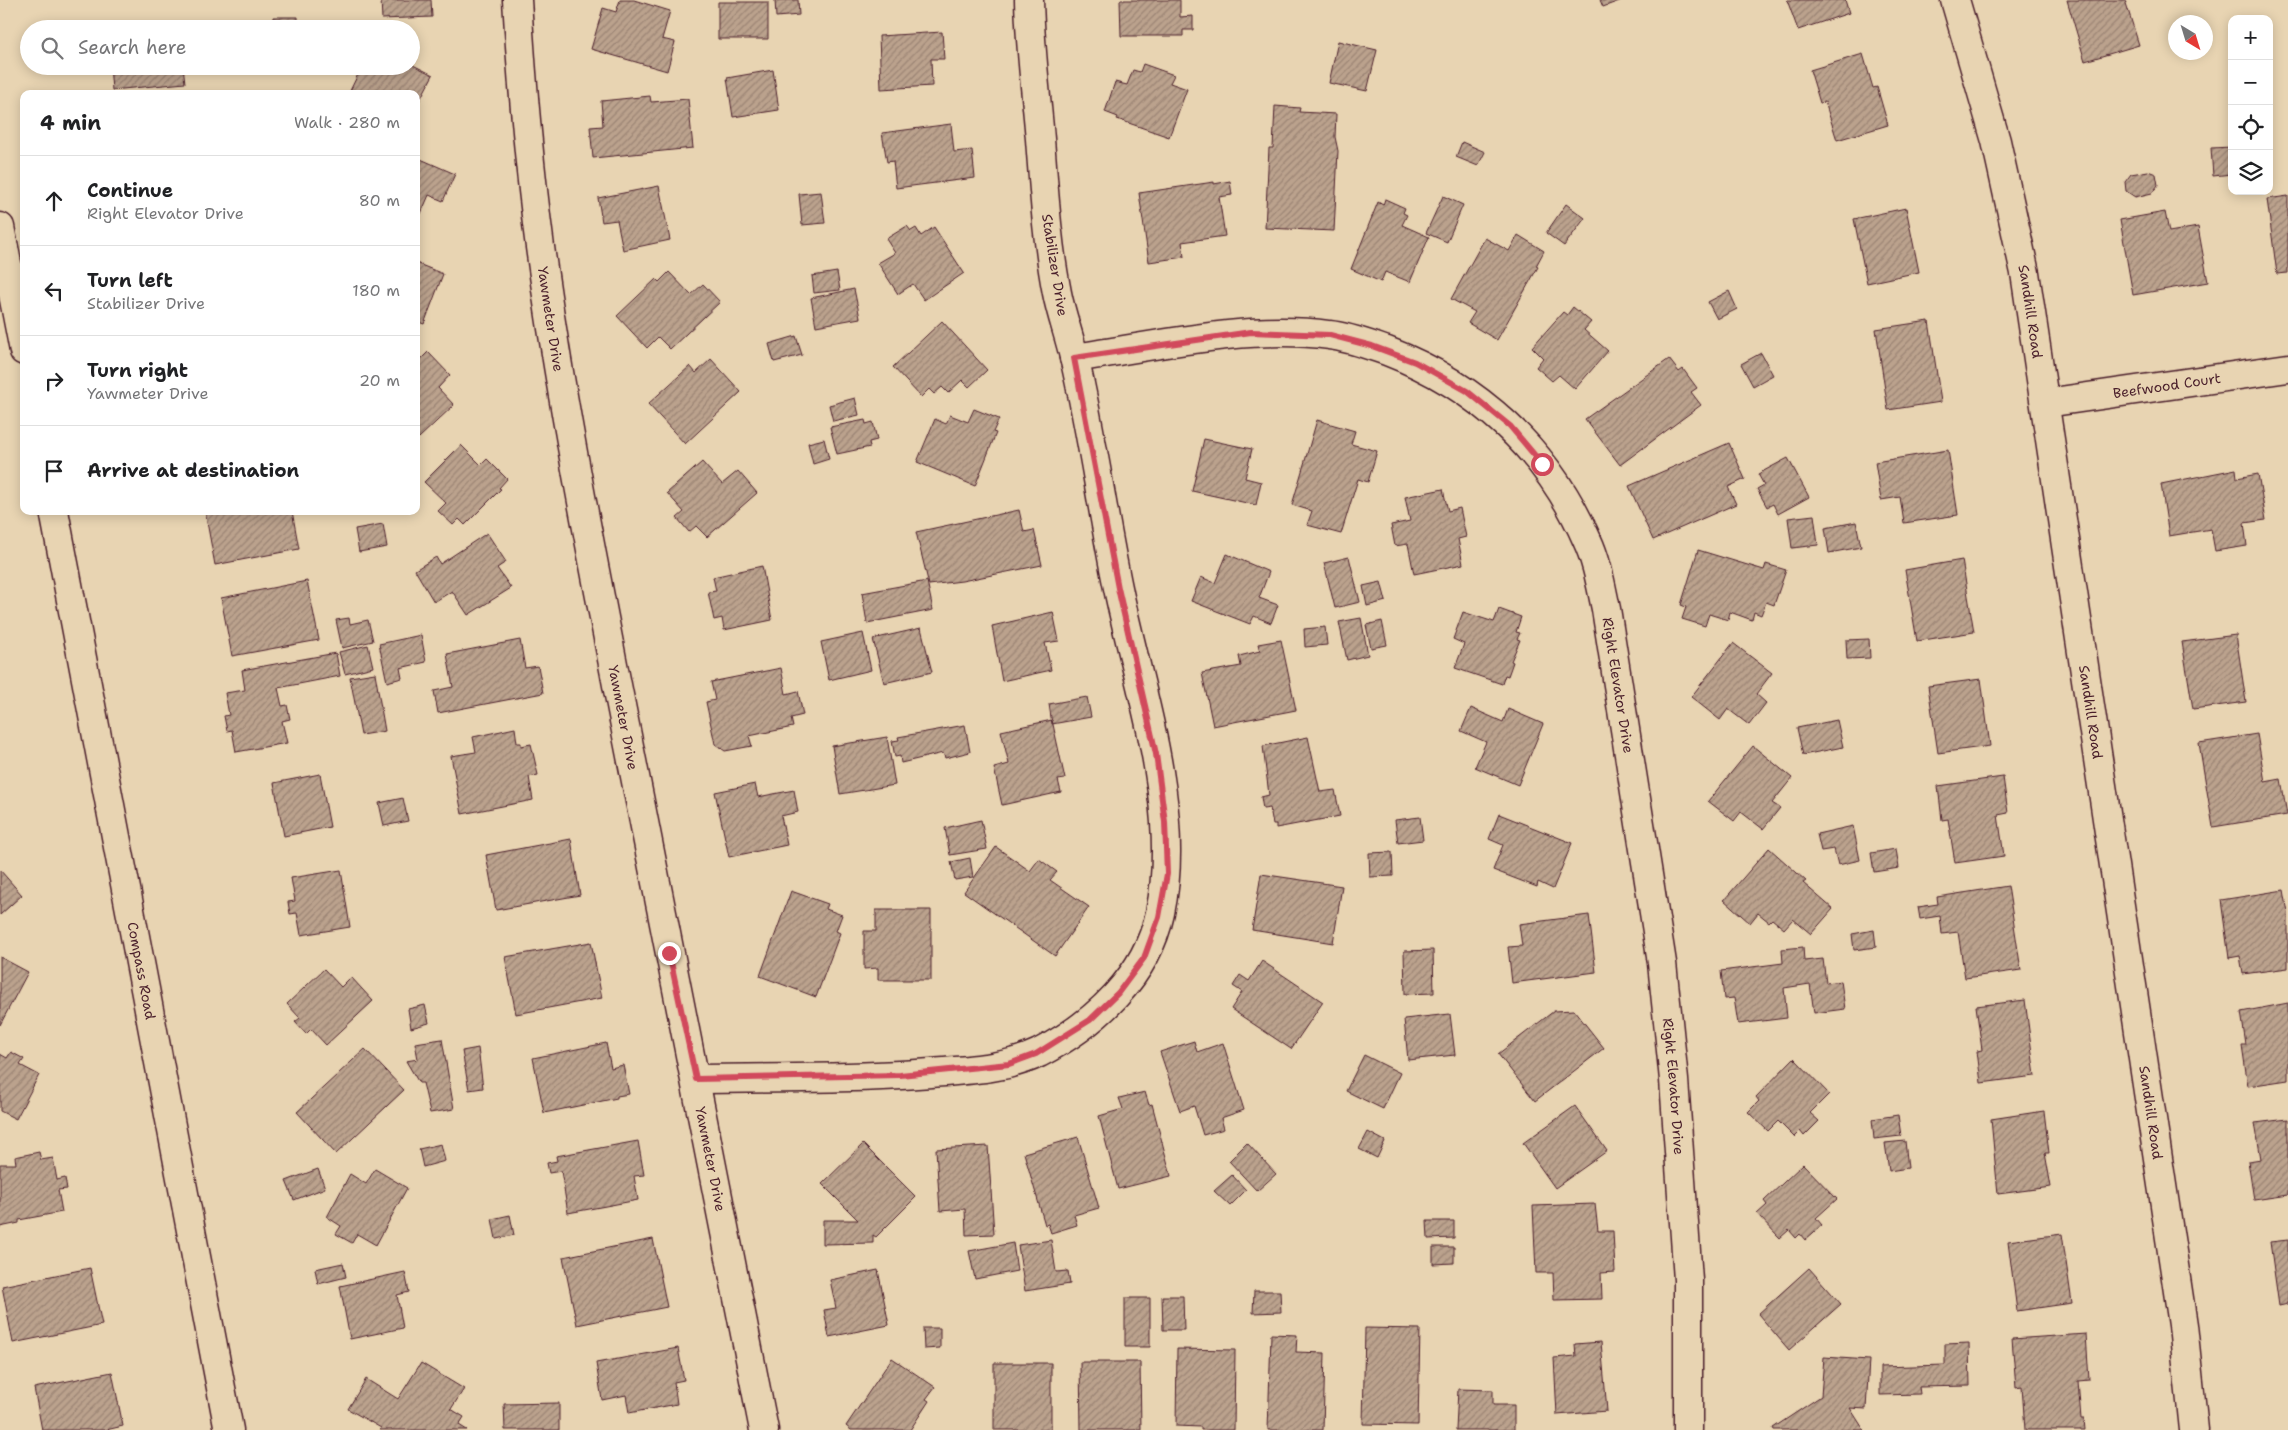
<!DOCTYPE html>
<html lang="en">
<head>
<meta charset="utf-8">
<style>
  body { margin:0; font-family:"Shantell Sans",sans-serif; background:#f6f6f6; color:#202124 }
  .controls { position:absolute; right:15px; top:15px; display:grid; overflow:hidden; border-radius:10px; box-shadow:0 2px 12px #0003 }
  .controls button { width:45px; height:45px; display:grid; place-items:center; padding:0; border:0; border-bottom:1px solid #e0e0e0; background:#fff; color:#202124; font:25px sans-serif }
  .compass { position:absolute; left:2168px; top:15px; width:45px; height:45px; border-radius:50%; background:#fff; box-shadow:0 2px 12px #0003; rotate:142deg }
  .stop { position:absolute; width:15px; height:15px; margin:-11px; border:4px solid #d1495b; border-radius:50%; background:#fff }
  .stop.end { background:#d1495b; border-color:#fff; box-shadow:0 1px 5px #0008 }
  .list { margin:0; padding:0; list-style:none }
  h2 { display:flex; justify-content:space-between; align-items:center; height:65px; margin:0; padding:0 20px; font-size:21px }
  h2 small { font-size:16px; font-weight:400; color:#757577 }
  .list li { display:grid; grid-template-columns:32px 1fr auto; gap:15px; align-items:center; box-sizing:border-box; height:90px; padding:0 20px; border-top:1px solid #e0e0e0 }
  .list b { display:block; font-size:19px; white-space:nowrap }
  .list p { margin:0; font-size:16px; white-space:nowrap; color:#757577 }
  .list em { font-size:16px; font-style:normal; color:#757577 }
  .icon { flex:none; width:28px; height:28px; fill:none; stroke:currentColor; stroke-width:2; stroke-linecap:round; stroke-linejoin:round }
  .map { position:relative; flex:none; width:2288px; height:1430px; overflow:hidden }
  .search { position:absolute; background:#fff; box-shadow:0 2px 12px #0003; left:20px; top:20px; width:400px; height:55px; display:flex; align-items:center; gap:12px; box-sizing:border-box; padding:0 18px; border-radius:28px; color:#757577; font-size:19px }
  .panel { position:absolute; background:#fff; box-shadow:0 2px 12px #0003; left:20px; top:90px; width:400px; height:425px; border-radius:10px }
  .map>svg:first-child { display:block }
  .building { fill:url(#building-hatch); stroke:#4a1f2b }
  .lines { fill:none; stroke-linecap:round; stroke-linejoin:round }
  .minor-casing { stroke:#4a1f2b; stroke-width:31 }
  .minor { stroke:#e8d4b2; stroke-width:28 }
  .route { stroke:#d1495b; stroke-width:6 }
  .labels { text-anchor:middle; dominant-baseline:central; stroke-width:4; stroke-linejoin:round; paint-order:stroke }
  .street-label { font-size:14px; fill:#4a1f2b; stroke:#e8d4b2 }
</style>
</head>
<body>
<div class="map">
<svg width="2288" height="1430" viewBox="0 0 2288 1430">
  <defs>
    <pattern id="building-hatch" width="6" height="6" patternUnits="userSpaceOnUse" patternTransform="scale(1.25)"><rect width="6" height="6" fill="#bba28d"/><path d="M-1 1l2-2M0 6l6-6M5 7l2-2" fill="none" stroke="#9a8373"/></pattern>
  </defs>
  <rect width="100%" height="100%" fill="#e8d4b2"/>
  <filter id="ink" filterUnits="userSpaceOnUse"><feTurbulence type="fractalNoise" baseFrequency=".02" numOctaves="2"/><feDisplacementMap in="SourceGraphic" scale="10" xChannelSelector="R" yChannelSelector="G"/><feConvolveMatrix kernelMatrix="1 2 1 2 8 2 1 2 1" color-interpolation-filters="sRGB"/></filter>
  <g filter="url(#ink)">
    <path class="building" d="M381 0H431L432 17 382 19Z
      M620 0H634L670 11 662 39 675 42 667 71 591 49 603 8 616 12Z
      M775 0H798L799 15 776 17Z
      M1120 0H1180V17L1193 16V30H1183V36H1121Z
      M1600 0H1622L1603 7Z
      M1787 0H1845L1849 13 1798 30Z
      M2067 0H2125L2139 45 2085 61Z
      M718 2H768V39H718Z
      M273 17H298V29H273Z
      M942 32 944 59H931L932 86 881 89 879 36Z
      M1338 41 1377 50 1367 91 1329 83Z
      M1863 54 1873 88 1877 87 1888 125 1837 140 1825 102 1820 103 1810 70Z
      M411 64 433 75 416 107V94L349 93 362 66H411Z
      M1143 64 1174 75 1170 83 1187 89 1169 137 1117 119 1118 117 1105 112 1115 82 1127 85 1133 70 1140 72Z
      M110 66H183L185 83 112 90Z
      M773 70 779 110 733 117 727 78Z
      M650 96 651 102 688 99 693 148 593 158 590 127 603 126 601 101Z
      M1275 106 1300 108 1299 112 1336 114 1335 137 1338 151 1334 231 1265 228 1269 148H1273Z
      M951 124 954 152 972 150 975 178 896 188 893 161 887 162 882 133Z
      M1462 142 1485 152 1478 166 1456 157Z
      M2232 147V174L2213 176 2211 148Z
      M416 157 455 174 443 201 429 195 419 218 416 217Z
      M2148 171 2156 174 2158 185 2152 193 2135 197 2126 191 2125 182 2131 174Z
      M1230 181 1232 195 1219 197 1225 236 1182 242 1184 257 1149 262 1139 193 1214 182V184Z
      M659 186 670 240 623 250 617 220 602 222 598 198Z
      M821 192 825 223 802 225 799 194Z
      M1443 196 1463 205 1447 242 1426 233Z
      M2288 196V273L2277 274 2267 199Z
      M1385 199 1405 208 1403 213 1407 215 1402 225 1429 237 1410 282 1385 272 1381 282 1351 269 1378 202 1383 205Z
      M1566 204 1585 218 1564 246 1546 233Z
      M1906 208 1919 272 1867 283 1854 219Z
      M2165 212 2169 232 2198 227 2208 282 2133 295 2120 220Z
      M907 226 911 231 916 228 921 236 934 227 964 273 924 300 913 284 898 294 878 263 895 253 886 239Z
      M1518 235 1544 251 1536 266 1538 267 1497 340 1468 323 1475 312 1451 299 1485 238 1509 251Z
      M416 263 443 274 424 324 416 321Z
      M669 272 691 295 703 284 720 302 670 349 658 337 647 348 617 316 656 279 659 282Z
      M837 272 840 290 814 293 812 276Z
      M854 289 860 318 816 326 811 298Z
      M1729 291 1737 309 1717 319 1708 302Z
      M1573 307 1591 322 1584 330 1608 351 1575 389 1559 375 1552 381 1536 367 1543 358 1532 347 1563 312 1567 315Z
      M942 321 987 370 969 387 962 380 948 393 942 387 934 394 929 389 921 397 893 367Z
      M1929 321 1941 402 1888 410 1876 329Z
      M796 336 802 355 774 362 769 344Z
      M428 352 450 375 438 388 454 405 419 438 416 435V364Z
      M1761 353 1773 375 1753 386 1741 364Z
      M711 359 741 392 685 444 648 404 690 366 696 373Z
      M1669 359 1679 372 1683 369 1697 388 1691 392 1701 405 1620 465 1585 419Z
      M855 398 859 415 833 421 829 405Z
      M974 409 999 419 993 432 996 433 975 486 917 462 935 419 946 424 950 415 968 422Z
      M865 420 866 424 873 422 877 440 869 442 870 447 837 454 830 427Z
      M1317 420 1355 431 1351 444 1377 451 1368 482 1358 479 1341 534 1307 525 1312 511 1292 505Z
      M824 439 829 459 813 464 808 443Z
      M1204 439 1252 449 1245 478 1261 482 1256 505 1192 491Z
      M1729 443 1745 479 1728 487 1736 504 1653 540 1629 486Z
      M461 445 481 465 487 459 507 479 499 488 501 489 465 525 459 519 453 525 438 511 446 503 424 482Z
      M1948 450 1958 515 1904 523 1900 497 1881 500 1875 462Z
      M1788 458 1809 497 1778 514 1773 504 1767 507 1757 489 1764 485 1758 474Z
      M702 462 722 484 738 471 757 493 707 537 696 526 689 532 677 518 684 512 667 493Z
      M2236 469 2237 478 2258 474 2266 520 2244 523 2247 546 2215 551 2211 529 2169 536 2161 484Z
      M1443 489 1448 511 1460 508 1466 537 1458 539 1463 564 1414 574 1408 544 1395 546 1391 525 1410 521 1405 497Z
      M1019 510 1024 532 1034 530 1042 565 962 581 929 585 916 532Z
      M205 511H292L299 549 215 565Z
      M1814 515 1818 545 1792 548 1788 518Z
      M1856 522 1861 547 1829 553 1825 528Z
      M383 524 387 547 359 552 355 529Z
      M487 533 506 562 497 568 511 588 468 615 452 591 434 602 415 570 436 557 440 564Z
      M1698 550 1764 570 1766 564 1786 570 1774 605 1766 602 1761 615 1754 612 1752 620 1730 612 1728 620 1709 614 1705 626 1682 619 1686 607 1681 605Z
      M1227 554 1269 572 1259 598 1278 605 1271 623 1254 616 1250 624 1191 601 1201 577 1215 583Z
      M1349 557 1360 602 1335 608 1324 563Z
      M1962 560 1974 632 1917 641 1905 570Z
      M762 566 772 620 724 630 722 618 714 620 708 592 716 591 713 577Z
      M307 581 319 640 232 656 221 598Z
      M927 581 933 610 867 623 862 593Z
      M1381 582 1386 601 1367 606 1363 586Z
      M1499 609 1521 617 1516 632 1520 633 1517 639 1520 640 1511 661 1513 662 1508 676 1505 675 1502 684 1455 668 1464 644 1453 639 1463 612 1494 622Z
      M1053 612 1059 641 1045 643 1051 670 1002 681 992 626Z
      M349 618 350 624 368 620 373 641 342 648 336 620Z
      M1361 618 1368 655 1347 660 1339 622Z
      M1382 621 1387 645 1371 648 1366 625Z
      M1325 627 1327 645 1305 647 1304 629Z
      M921 628 932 672 884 683 873 639Z
      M863 633 871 670 829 680 821 642Z
      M421 635 426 662 400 668 402 678 387 682 379 644Z
      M2236 635 2246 702 2193 709 2182 642Z
      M1869 639 1870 658 1847 659 1846 640Z
      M520 640 525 668 538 666 543 693 438 713 434 691 453 687 447 654Z
      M1281 640 1296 710 1213 726 1202 673 1241 666 1239 656 1260 651 1258 644Z
      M1733 643 1772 673 1756 694 1766 703 1749 725 1728 709 1720 720 1691 697Z
      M368 645 373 667 345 674 339 652Z
      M336 653 340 676 278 688 282 706 287 705 290 719 282 721 287 743 236 752 232 730 227 731 224 716 229 715 225 693 245 690 242 670Z
      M781 668 786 694 798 691 803 715 791 718 793 727 749 736 752 746 725 751 715 744 706 702 715 700 711 682Z
      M375 673 385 731 361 735 350 677Z
      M1981 679 1990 746 1938 753 1928 686Z
      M1087 697 1091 717 1052 724 1049 704Z
      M1471 708 1503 722 1508 709 1543 724 1518 785 1475 767 1486 742 1461 731Z
      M1052 720 1065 779 1058 780 1061 792 1002 805 994 768 1009 764 1001 731Z
      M1837 720 1843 747 1803 755 1797 728Z
      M965 725 970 752 945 758 943 753 901 763 900 756 895 757 892 741 899 740 898 737Z
      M515 728 517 743H521V746L531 744 538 775 529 777 533 800 462 814 451 756 476 752 473 737Z
      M2257 734 2265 782 2281 779 2287 815 2213 827 2199 743Z
      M887 737 895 785 840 794 832 746Z
      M1308 737 1320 792 1335 790 1340 816 1276 828V824H1273L1270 808 1263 809 1261 797 1269 795 1263 746Z
      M1753 746 1792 778 1772 803 1780 808 1763 829 1741 812 1734 821 1708 801Z
      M320 774 330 827 284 836 274 783Z
      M2003 777 2008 813 1998 815 2004 856 1955 863 1948 819 1942 820 1938 786Z
      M755 784 758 797 794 790 798 812 781 816 787 845 729 857 715 792Z
      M403 798 408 821 384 826 379 803Z
      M1499 814 1572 843 1553 889 1538 882 1537 887 1493 870 1503 845 1489 839Z
      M1420 817 1423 840 1398 843 1395 820Z
      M981 820 987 849 950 855 945 828Z
      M1853 826 1860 860 1838 865 1834 849 1821 851 1817 834Z
      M571 839 580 895 496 910 486 855Z
      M996 847 1030 871 1039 859 1057 872 1050 880 1089 907 1055 956 964 892Z
      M1769 848 1806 881 1803 883 1833 909 1811 934 1793 919 1784 929 1772 919 1769 922 1758 913 1750 923 1724 900Z
      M1896 849 1899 868 1874 872 1871 853Z
      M1392 852 1393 876 1370 877 1369 853Z
      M970 858 973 877 955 880 951 862Z
      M0 870 22 895 0 915Z
      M341 870 350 927 301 935 297 913 290 914 288 902 295 901 291 878Z
      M1261 874 1342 886 1333 943 1252 930Z
      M2008 886 2021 970 1965 978 1958 932 1942 934 1940 916 1920 919 1918 907 1938 904 1937 897Z
      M2284 890 2288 913V968L2243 974 2240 956 2229 958 2221 900Z
      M791 891 828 904 826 909 842 915 836 931 840 933 816 997 760 976Z
      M876 910H931V980H878V968L864 969V931H876Z
      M1589 915 1596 972 1512 983 1508 947 1522 946 1519 924Z
      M1874 930 1876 947 1854 950 1852 934Z
      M591 942 602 998 516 1014 505 957Z
      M1803 947 1804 961 1823 959 1826 983 1841 981 1845 1009 1814 1013 1810 984 1784 988 1787 1018 1738 1024 1734 998 1724 999 1721 971 1783 963 1782 949Z
      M1433 950 1434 993 1405 994 1404 951Z
      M0 957 28 972 0 1025Z
      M1262 961 1323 1002 1291 1049 1231 1009 1242 992 1233 986 1240 975 1249 981Z
      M324 969 341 987 351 977 373 1001 326 1045 311 1029 306 1034 295 1022 300 1018 287 1004Z
      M2025 1000 2035 1076 1981 1083 1977 1051 1982 1050 1976 1006Z
      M2288 1003V1080L2248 1086 2242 1045H2246L2241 1012Z
      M425 1005 429 1023 411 1028 408 1009Z
      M1574 1010 1604 1048 1535 1101 1498 1054 1554 1011Z
      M1450 1014 1455 1055 1408 1060 1404 1019Z
      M442 1039 454 1109 430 1113 423 1083H419L406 1061 418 1059 415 1043Z
      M1194 1041 1197 1052 1223 1043 1244 1110 1221 1118 1224 1129 1203 1135 1194 1106 1180 1111 1160 1052Z
      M606 1043 611 1068 623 1065 629 1094 617 1096V1098L544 1113 533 1058Z
      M478 1048 483 1088 469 1090 462 1051Z
      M365 1049 404 1090 336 1154 297 1112Z
      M11 1052 24 1059 20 1065 39 1075 16 1119 0 1111V1054L7 1058Z
      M1364 1055 1400 1073 1383 1109 1346 1091Z
      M1794 1058 1829 1094 1810 1113 1819 1121 1804 1136 1800 1131 1794 1137 1778 1121 1768 1131 1748 1112 1759 1101 1756 1097Z
      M1145 1092 1149 1105 1152 1104 1171 1176 1118 1189 1099 1116 1123 1109 1119 1098Z
      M1575 1106 1607 1151 1555 1188 1523 1143Z
      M2044 1111 2049 1153H2045L2051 1187 1998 1194 1991 1119Z
      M1898 1115 1901 1136 1874 1139 1872 1119Z
      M2288 1119V1195L2254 1200 2248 1161 2261 1159 2255 1123Z
      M1368 1132 1385 1141 1377 1158 1359 1149Z
      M1078 1137 1099 1208 1074 1215 1077 1225 1051 1233 1048 1224 1045 1225 1024 1153Z
      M638 1141 644 1175 634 1176 638 1200 568 1213 561 1171 549 1173 547 1163 557 1161 556 1156Z
      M1905 1141 1908 1168 1889 1171 1885 1143Z
      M1247 1143 1276 1174 1257 1191 1229 1161Z
      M441 1144 445 1161 423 1167 419 1149Z
      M863 1144 916 1197 876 1237 873 1235V1243L823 1244V1220H858L822 1184Z
      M988 1146 994 1234 966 1235 965 1209 940 1211 936 1149Z
      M39 1152 41 1160 53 1158 57 1180 65 1178 67 1189 58 1190 62 1212 19 1220V1223L0 1227V1164H16L15 1157Z
      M1803 1164 1837 1199 1816 1218 1822 1225 1805 1240 1800 1234 1796 1238 1789 1230 1780 1238 1757 1214 1767 1205 1764 1201Z
      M318 1169 325 1188 294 1200 286 1181Z
      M375 1169 407 1188 376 1245 357 1234 352 1243 336 1234 341 1226 327 1217 350 1174 366 1184Z
      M1232 1175 1246 1190 1230 1206 1214 1191Z
      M1595 1204 1598 1231H1613L1615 1272 1601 1273 1602 1299 1554 1300 1553 1273H1536L1533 1206Z
      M510 1215 514 1235 496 1239 492 1219Z
      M1427 1221H1454V1238L1428 1239Z
      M2062 1234 2072 1303 2017 1311 2008 1241Z
      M653 1239 667 1307 577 1325 563 1257Z
      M1051 1240 1056 1272 1068 1271 1070 1284 1025 1291 1018 1245Z
      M2288 1240V1304L2279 1306 2270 1242Z
      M1013 1243 1017 1271 975 1279 969 1251Z
      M1433 1247H1454V1263L1433 1264Z
      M343 1263 346 1277 318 1284 315 1269Z
      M90 1268 102 1325 13 1343 2 1286Z
      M1809 1268 1841 1304 1789 1350 1758 1314Z
      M878 1270 889 1325 829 1337 824 1310 836 1308 830 1280Z
      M405 1272 409 1292 397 1295 403 1328 350 1339 340 1286Z
      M1254 1291H1280L1281 1312 1253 1313Z
      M1162 1296H1183L1184 1330H1163Z
      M1125 1298H1150V1347H1125Z
      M923 1328H940V1348L924 1349Z
      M1365 1328 1420 1329 1418 1425 1363 1424Z
      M1271 1334 1297 1335 1296 1352 1325 1353 1323 1430H1268Z
      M2086 1334 2089 1380 2078 1381 2081 1419H2084L2085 1430H2025L2022 1386 2016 1387 2012 1339Z
      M1601 1342 1607 1411 1557 1415 1554 1358 1576 1356 1575 1344Z
      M1969 1343 1970 1386 1919 1387 1920 1394 1880 1395V1367L1945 1365V1344Z
      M678 1348 684 1380 674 1382 677 1404 629 1413 626 1395 602 1400 596 1363Z
      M1177 1349 1235 1350 1234 1430H1201V1427L1176 1426Z
      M1824 1357 1869 1360 1866 1409 1850 1408 1864 1430H1774L1773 1428 1821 1396Z
      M892 1358 935 1387 926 1399 929 1401 910 1430H851L846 1426Z
      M1080 1362H1140L1141 1430H1081Z
      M421 1363 464 1389 451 1409 464 1417 459 1425 467 1430H380L381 1428 348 1409 366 1379 398 1399Z
      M994 1363H1051V1430H994Z
      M112 1372 123 1426 106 1430H42L34 1388Z
      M1458 1389 1493 1390V1405H1514V1430H1456Z
      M559 1403V1430H505L504 1404Z"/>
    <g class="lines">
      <defs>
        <g id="minor">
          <path id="s1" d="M517 0C522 83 529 165 540 247 560 394 589 540 617 685 665 934 716 1182 764 1430"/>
          <path id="s2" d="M1955 0 1996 141 2025 273 2183 1325 2194 1430"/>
          <path d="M0 227 24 351"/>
          <path id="s3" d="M1074 358C1155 346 1248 324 1329 335 1348 337 1369 345 1387 351 1478 386 1548 450 1587 540 1597 561 1601 586 1606 609L1662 963 1674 1080 1688 1280V1430"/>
          <path id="s4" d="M2046 403 2288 368"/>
          <path id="s5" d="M54 511 229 1430"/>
          <path d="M696 1079C774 1078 853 1079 931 1073 967 1070 1006 1069 1039 1053 1095 1024 1147 976 1160 913 1182 810 1139 690 1118 588 1102 511 1092 433 1074 357 1069 335 1061 314 1057 293 1047 242 1044 190 1040 139 1036 93 1030 46 1029 0"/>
        </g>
      </defs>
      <use href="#minor" class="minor-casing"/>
      <use href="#minor" class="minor"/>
    </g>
  </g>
  <g class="lines" filter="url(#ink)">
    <path class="route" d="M669 953 696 1079 900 1075 1009 1064 1036 1054 1090 1020 1118 993 1144 958 1159 917 1167 874 1165 822 1156 754 1118 588 1074 358 1251 332 1330 335 1372 346 1415 362 1467 391 1510 426 1542 464"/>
  </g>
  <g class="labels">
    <g class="street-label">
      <text transform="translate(1055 265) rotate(81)">Stabilizer Drive</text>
      <text stroke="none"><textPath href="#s2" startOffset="321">Sandhill Road</textPath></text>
      <text stroke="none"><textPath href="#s1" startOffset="321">Yawmeter Drive</textPath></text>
      <text stroke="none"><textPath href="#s4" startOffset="122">Beefwood Court</textPath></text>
      <text stroke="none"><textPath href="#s3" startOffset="749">Right Elevator Drive</textPath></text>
      <text stroke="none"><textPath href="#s2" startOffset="726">Sandhill Road</textPath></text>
      <text stroke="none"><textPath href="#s1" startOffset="726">Yawmeter Drive</textPath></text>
      <text stroke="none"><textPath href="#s5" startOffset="468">Compass Road</textPath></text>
      <text stroke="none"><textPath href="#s3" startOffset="1154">Right Elevator Drive</textPath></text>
      <text stroke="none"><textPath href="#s2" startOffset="1131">Sandhill Road</textPath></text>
      <text stroke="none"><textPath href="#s1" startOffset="1176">Yawmeter Drive</textPath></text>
    </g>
  </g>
</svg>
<div class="controls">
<button>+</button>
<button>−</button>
<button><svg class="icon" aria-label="locate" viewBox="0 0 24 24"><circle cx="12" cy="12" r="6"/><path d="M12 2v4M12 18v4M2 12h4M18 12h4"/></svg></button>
<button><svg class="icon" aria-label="layers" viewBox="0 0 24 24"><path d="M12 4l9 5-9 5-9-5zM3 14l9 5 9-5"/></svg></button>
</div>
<svg class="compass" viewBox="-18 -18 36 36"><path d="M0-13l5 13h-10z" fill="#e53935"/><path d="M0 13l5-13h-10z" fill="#757577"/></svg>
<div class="stop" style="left:1542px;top:464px"></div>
<div class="stop end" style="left:669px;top:953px"></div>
<div class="search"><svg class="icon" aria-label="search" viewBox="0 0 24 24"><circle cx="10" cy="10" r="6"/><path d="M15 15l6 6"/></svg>Search here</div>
<section class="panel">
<h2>4 min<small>Walk · 280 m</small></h2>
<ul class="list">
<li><svg class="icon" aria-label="ahead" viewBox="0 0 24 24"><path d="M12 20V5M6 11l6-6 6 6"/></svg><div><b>Continue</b><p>Right Elevator Drive</p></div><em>80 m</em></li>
<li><svg class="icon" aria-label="left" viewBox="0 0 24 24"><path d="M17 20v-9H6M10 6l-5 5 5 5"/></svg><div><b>Turn left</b><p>Stabilizer Drive</p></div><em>180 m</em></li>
<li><svg class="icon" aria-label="right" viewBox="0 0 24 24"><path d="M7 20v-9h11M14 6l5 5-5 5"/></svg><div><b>Turn right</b><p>Yawmeter Drive</p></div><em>20 m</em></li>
<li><svg class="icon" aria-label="arrive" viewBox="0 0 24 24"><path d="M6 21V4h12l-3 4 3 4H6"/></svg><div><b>Arrive at destination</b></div></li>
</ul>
</section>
</div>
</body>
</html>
